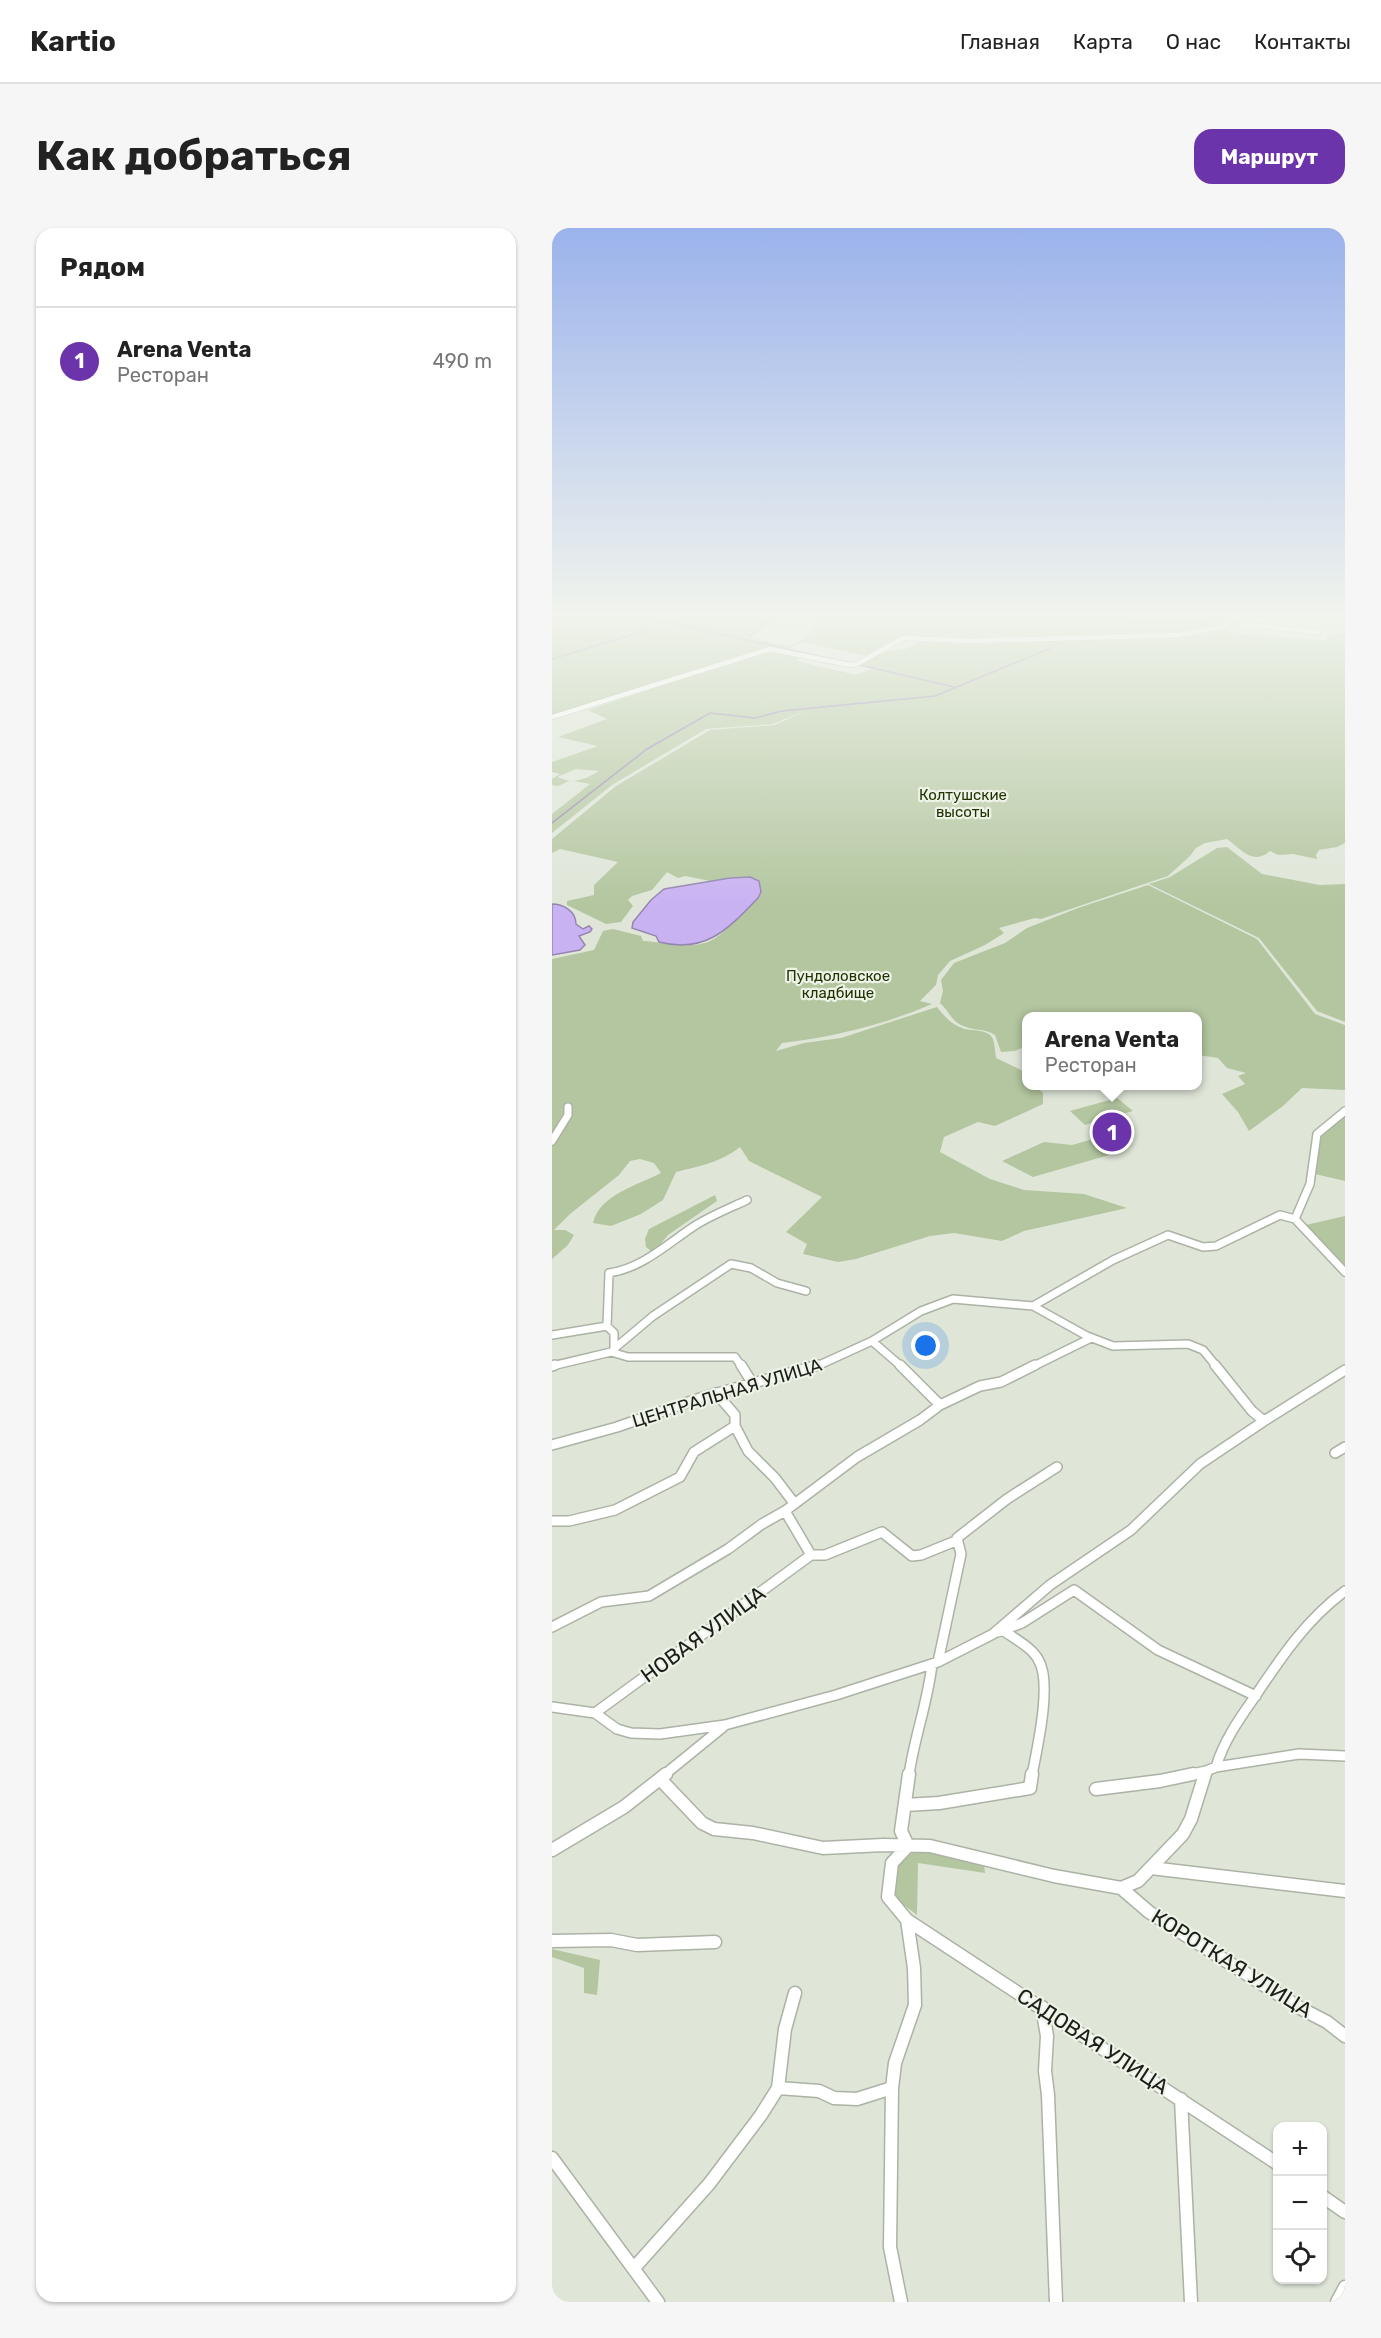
<!DOCTYPE html>
<html lang="ru">
<head>
<meta charset="utf-8">
<style>
  body { margin:0; font-family:Rubik,sans-serif; background:#f6f6f6; color:#222 }
  .controls { position:absolute; right:18px; bottom:18px; display:grid; overflow:hidden; border-radius:12px; box-shadow:0 2px 4px #0004 }
  .controls button { width:54px; height:54px; display:grid; place-items:center; padding:0; border:0; border-bottom:2px solid #e0e0e0; background:#fff; color:#222; font:30px sans-serif }
  .you { position:absolute; left:374px; top:1118px; width:21px; height:21px; margin:-15px; border:4px solid #fff; border-radius:50%; background:#1a73e8; box-shadow:0 0 0 9px #1a73e833 }
  .badge { display:grid; place-items:center; width:39px; height:39px; border-radius:50%; background:#6b34aa; color:#fff; font-size:20px; font-weight:700 }
  .pin { position:absolute; translate:-50% -50%; border:3px solid #fff; box-shadow:0 2px 6px #0006 }
  .popup { position:absolute; left:470px; top:784px; width:180px; height:78px; box-sizing:border-box; display:grid; place-content:center; border-radius:12px; background:#fff; filter:drop-shadow(0 2px 4px #0005); font-size:20px; white-space:nowrap; color:#767676 }
  .popup b { font-size:22px; color:#222 }
  .popup::after { content:''; position:absolute; left:50%; top:100%; margin-left:-12px; border:12px solid transparent; border-top-color:#fff }
  .list { margin:0; padding:0; list-style:none }
  h2 { display:flex; justify-content:space-between; align-items:center; height:78px; margin:0; padding:0 24px; font-size:26px }
  h2 small { font-size:20px; font-weight:400; color:#767676 }
  .list li { display:grid; grid-template-columns:39px 1fr auto; gap:18px; align-items:center; box-sizing:border-box; height:108px; padding:0 24px; border-top:2px solid #e0e0e0 }
  .list b { display:block; font-size:22px; white-space:nowrap }
  .list p { margin:0; font-size:20px; white-space:nowrap; color:#767676 }
  .list em { font-size:20px; font-style:normal; color:#767676 }
  .icon { flex:none; width:33px; height:33px; fill:none; stroke:currentColor; stroke-width:2; stroke-linecap:round; stroke-linejoin:round }
  .map { position:relative; flex:none; width:793px; height:2074px; overflow:hidden; border-radius:18px }
  header { display:flex; align-items:center; gap:36px; box-sizing:border-box; height:84px; padding:0 30px; background:#fff; border-bottom:2px solid #e0e0e0 }
  header strong { font-size:28px }
  nav { display:flex; gap:33px; margin-inline-start:auto; font-size:21px }
  .intro { display:flex; align-items:center; justify-content:space-between; box-sizing:border-box; height:144px; padding:0 36px }
  h1 { margin:0; font-size:42px }
  .button { padding:15px 27px; border-radius:18px; background:#6b34aa; color:#fff; font-size:21px; font-weight:700 }
  main { display:flex; gap:36px; padding:0 36px }
  aside { flex:1; background:#fff; border-radius:18px; box-shadow:0 2px 4px #0004 }
  .map>svg:first-child { display:block }
  .green { fill:#b3c69f }
  .water { fill:#c9b2f2; stroke:#9586b1; stroke-width:1.5 }
  .lines { fill:none; stroke-linecap:round; stroke-linejoin:round }
  .stream { stroke:#9586b1; stroke-width:1.5 }
  .minor-far3-casing { stroke:#acb2a5; stroke-width:6 }
  .minor-far2-casing { stroke:#acb2a5; stroke-width:10 }
  .minor-far1-casing { stroke:#acb2a5; stroke-width:12 }
  .minor-casing { stroke:#acb2a5; stroke-width:15 }
  .minor-far3 { stroke:#fff; stroke-width:4.5 }
  .minor-far2 { stroke:#fff; stroke-width:7 }
  .minor-far1 { stroke:#fff; stroke-width:9 }
  .minor { stroke:#fff; stroke-width:12 }
  .labels { text-anchor:middle; dominant-baseline:central; stroke-width:4.5; stroke-linejoin:round; paint-order:stroke }
  .far-park-label { font-size:15px; fill:#213303; stroke:#edf3e6 }
  .street-label { font-size:18px; fill:#1b1e19; stroke:#edf3e6 }
  .near-street-label { font-size:21px; fill:#1b1e19; stroke:#edf3e6 }
</style>
</head>
<body>
<header>
<strong>Kartio</strong>
<nav><a>Главная</a><a>Карта</a><a>О нас</a><a>Контакты</a></nav>
</header>
<div class="intro"><h1>Как добраться</h1><a class="button">Маршрут</a></div>
<main>
<aside>
<h2>Рядом<small></small></h2>
<ul class="list">
<li><span class="badge">1</span><div><b>Arena Venta</b><p>Ресторан</p></div><em>490 m</em></li>
</ul>
</aside>
<div class="map">
<svg width="793" height="2074" viewBox="0 0 793 2074">
  <rect width="100%" height="100%" fill="#dfe6d8"/>
  <path class="green" d="M0 388H222L190 413 198 410 239 418 253 410 273 388H570C608 392 646 388 685 388L663 400 690 406 775 413V407L793 405V615L785 619 767 622 764 627 765 631 741 626 726 627 718 623C701 638 689 621 675 611L653 615 644 620 638 628 616 648 489 691 483 690 447 700 452 705 433 717 398 733 386 747 384 757 368 773 380 776C331 797 282 809 230 815L224 823 252 815 289 810 385 779C392 788 399 796 410 800 420 804 436 800 441 811 443 817 443 824 444 830L469 842 474 847V858H484L491 865V876L443 898 426 894 392 909 388 924 438 951 472 962 532 966 575 980 472 1003 450 1013 402 1005 378 1008 304 1031 286 1034 251 1026 255 1016 234 1004 270 969 197 933 188 919C169 934 148 938 124 944L111 972 89 986 59 998 41 995C47 967 86 957 109 945L102 935 88 931 78 933 67 947 18 986 2 1002H13L22 1007 16 1017 0 1031V731L42 722 51 703 61 701 89 708 91 713C113 714 142 723 162 711 175 703 197 676 209 663L133 648 126 650 115 644 100 662 80 668 76 672 81 678 69 694 54 696 15 677V673L42 667V657L66 634 8 621 0 625V611L64 558 158 502 223 497 255 482 221 496 154 501 60 557 0 605V586L38 556 22 553 34 550 47 543 24 541 5 549 17 553 6 558 0 557V551L8 546 0 544V534L46 518 6 509 55 491 36 482 219 422 246 428 244 433 304 447 322 440 307 435 328 424 354 421 370 413 406 412 357 408 347 409 315 428 250 414 236 421 220 418 0 488Z
    M675 619 710 646 768 657 793 656V794L765 783 707 710 597 656 618 649 665 620Z
    M596 657 705 711 763 786 793 797V862L750 860 731 878 697 903 686 884 670 866 693 856 686 848 694 845 675 840 666 830 646 827V788H474V818L463 823 449 824 443 807C432 800 420 803 409 797 399 792 396 782 388 775L391 763 389 752 402 735 453 715 475 700 526 680Z
    M565 870 581 883 533 897 518 883Z
    M793 886V953L763 946 768 908Z
    M541 911 554 917 557 927 481 949 450 933 492 914 520 917Z
    M163 967 165 973 116 1007 106 1019 99 1023 94 1019 93 1011 97 1001Z
    M793 988V1040L754 997Z
    M368 1622 396 1625 432 1637 433 1645 366 1635 365 1687C358 1681 347 1675 343 1667 334 1649 351 1626 368 1622Z
    M0 1721 48 1732 45 1767 32 1765V1740L0 1729Z"/>
  <path class="water" d="M198 649 207 653 209 664 206 670C176 701 154 726 107 714L104 708 80 700 81 694 99 672 112 661 178 650Z
    M0 676C11 676 24 683 24 696L31 701 37 698 40 701 38 704 27 708 33 717 28 722 0 727Z"/>
  <g class="lines">
    <path class="stream" d="M89 388 284 432
      M196 410 224 388
      M0 431 99 401
      M308 437 402 459
      M0 595 95 521 158 485 203 490 230 483 383 468 499 420"/>
    <defs>
      <path id="minor-far3" d="M692 395 730 388
        M689 396 766 404
        M0 489 218 421 298 437 305 436 351 410 418 413 627 407 664 400 676 396 687 388"/>
      <path id="minor-far2" d="M0 913 16 887V879
        M743 991 758 956 765 906 793 883
        M481 1078 561 1032 616 1007 651 1019 664 1018 728 987 743 991 793 1044
        M55 1098 57 1045C91 1040 116 1015 144 997 160 987 178 980 195 972
        M0 1107 55 1098 62 1105V1121
        M320 1113 350 1139
        M63 1120 101 1088 179 1036 199 1040 225 1055 254 1063
        M0 1138 59 1124 76 1129H183L190 1139
        M263 1139 320 1113 369 1083 401 1071 481 1078 535 1108 561 1118 636 1116 651 1122 665 1139
        M480 1139 539 1110"/>
      <path id="minor-far1" d="M189 1137 201 1156
        M348 1137 388 1177
        M663 1137 700 1183 712 1193 793 1142
        M0 1138 3 1137
        M183 1198 196 1223 223 1250 242 1275
        M0 1217 65 1199 151 1169 266 1137
        M783 1225 793 1219
        M233 1283 259 1327H273L330 1304 360 1328 369 1327 406 1312
        M0 1293H17L63 1282 128 1249 142 1224 183 1198V1187L164 1165
        M0 1399 49 1374 97 1368 176 1321 210 1296 233 1283 305 1229 368 1192 388 1177 428 1158 449 1154 483 1137
        M452 1403C463 1411 481 1420 487 1433 500 1456 485 1521 480 1547
        M446 1404 470 1395 522 1362 606 1422 704 1468
        M386 1434 409 1326 405 1310 455 1271 505 1239
        M0 1479 43 1485 65 1501 79 1505 108 1506 173 1497 284 1467 386 1434 441 1406 498 1357 579 1302 648 1236 712 1193
        M43 1485 259 1327
        M664 1539 747 1526 793 1528
        M112 1547 171 1499
        M357 1547C362 1510 376 1474 380 1436
        M635 1547 654 1543
        M653 1547 654 1543 664 1539C672 1512 688 1490 704 1467 730 1428 755 1391 793 1363"/>
      <path id="minor" d="M109 1552 150 1595 162 1601 201 1605 271 1620 331 1617 378 1618 502 1648 569 1660 597 1684 748 1780 775 1794 793 1808
        M544 1561 608 1553 641 1546
        M353 1577 387 1575 478 1560 480 1546
        M356 1618 349 1603 357 1546
        M0 1622 72 1579 114 1546
        M599 1640 793 1663
        M569 1660 586 1653 631 1606 639 1591 653 1546
        M355 1692 726 1936
        M0 1713 59 1712 85 1717 163 1714
        M490 1779 495 1808 493 1843 496 1867 504 2074
        M226 1860 267 1863 282 1870 305 1871 340 1860
        M629 1871 639 2074
        M0 1930 106 2074
        M770 1968 793 1984
        M82 2040 157 1956 209 1887 226 1860 233 1801 243 1765
        M349 2074 338 2019 340 1860 343 1835 363 1777 362 1740 355 1692 336 1669 340 1635 356 1618
        M785 2074 793 2059"/>
    </defs>
    <use href="#minor-far3" class="minor-far3-casing"/>
    <use href="#minor-far2" class="minor-far2-casing"/>
    <use href="#minor-far1" class="minor-far1-casing"/>
    <use href="#minor" class="minor-casing"/>
    <use href="#minor-far3" class="minor-far3"/>
    <use href="#minor-far2" class="minor-far2"/>
    <use href="#minor-far1" class="minor-far1"/>
    <use href="#minor" class="minor"/>
  </g>
  <linearGradient id="sky" x2="0" y2="1"><stop stop-color="#9bb3ec"/><stop offset="0.57" stop-color="#f1f4ed"/><stop offset="1" stop-color="#f1f4ed" stop-opacity="0"/></linearGradient>
  <rect width="793" height="678" fill="url(#sky)"/>
  <g class="labels">
    <g class="far-park-label">
      <text x="411" y="567">Колтушские<tspan x="411" dy="17">высоты</tspan></text>
      <text x="286" y="748">Пундоловское<tspan x="286" dy="17">кладбище</tspan></text>
    </g>
    <g class="street-label">
      <text transform="translate(175 1165) rotate(-17)">ЦЕНТРАЛЬНАЯ УЛИЦА</text>
    </g>
    <g class="near-street-label">
      <text transform="translate(151 1406) rotate(-36)">НОВАЯ УЛИЦА</text>
      <text transform="translate(680 1735) rotate(32)">КОРОТКАЯ УЛИЦА</text>
      <text transform="translate(541 1813) rotate(33)">САДОВАЯ УЛИЦА</text>
    </g>
  </g>
</svg>
<div class="controls">
<button>+</button>
<button>−</button>
<button><svg class="icon" aria-label="locate" viewBox="0 0 24 24"><circle cx="12" cy="12" r="6"/><path d="M12 2v4M12 18v4M2 12h4M18 12h4"/></svg></button>
</div>
<div class="you"></div>
<div class="pin badge" style="left:560px;top:904px">1</div>
<div class="popup"><b>Arena Venta</b>Ресторан</div>
</div>
</main>
</body>
</html>
